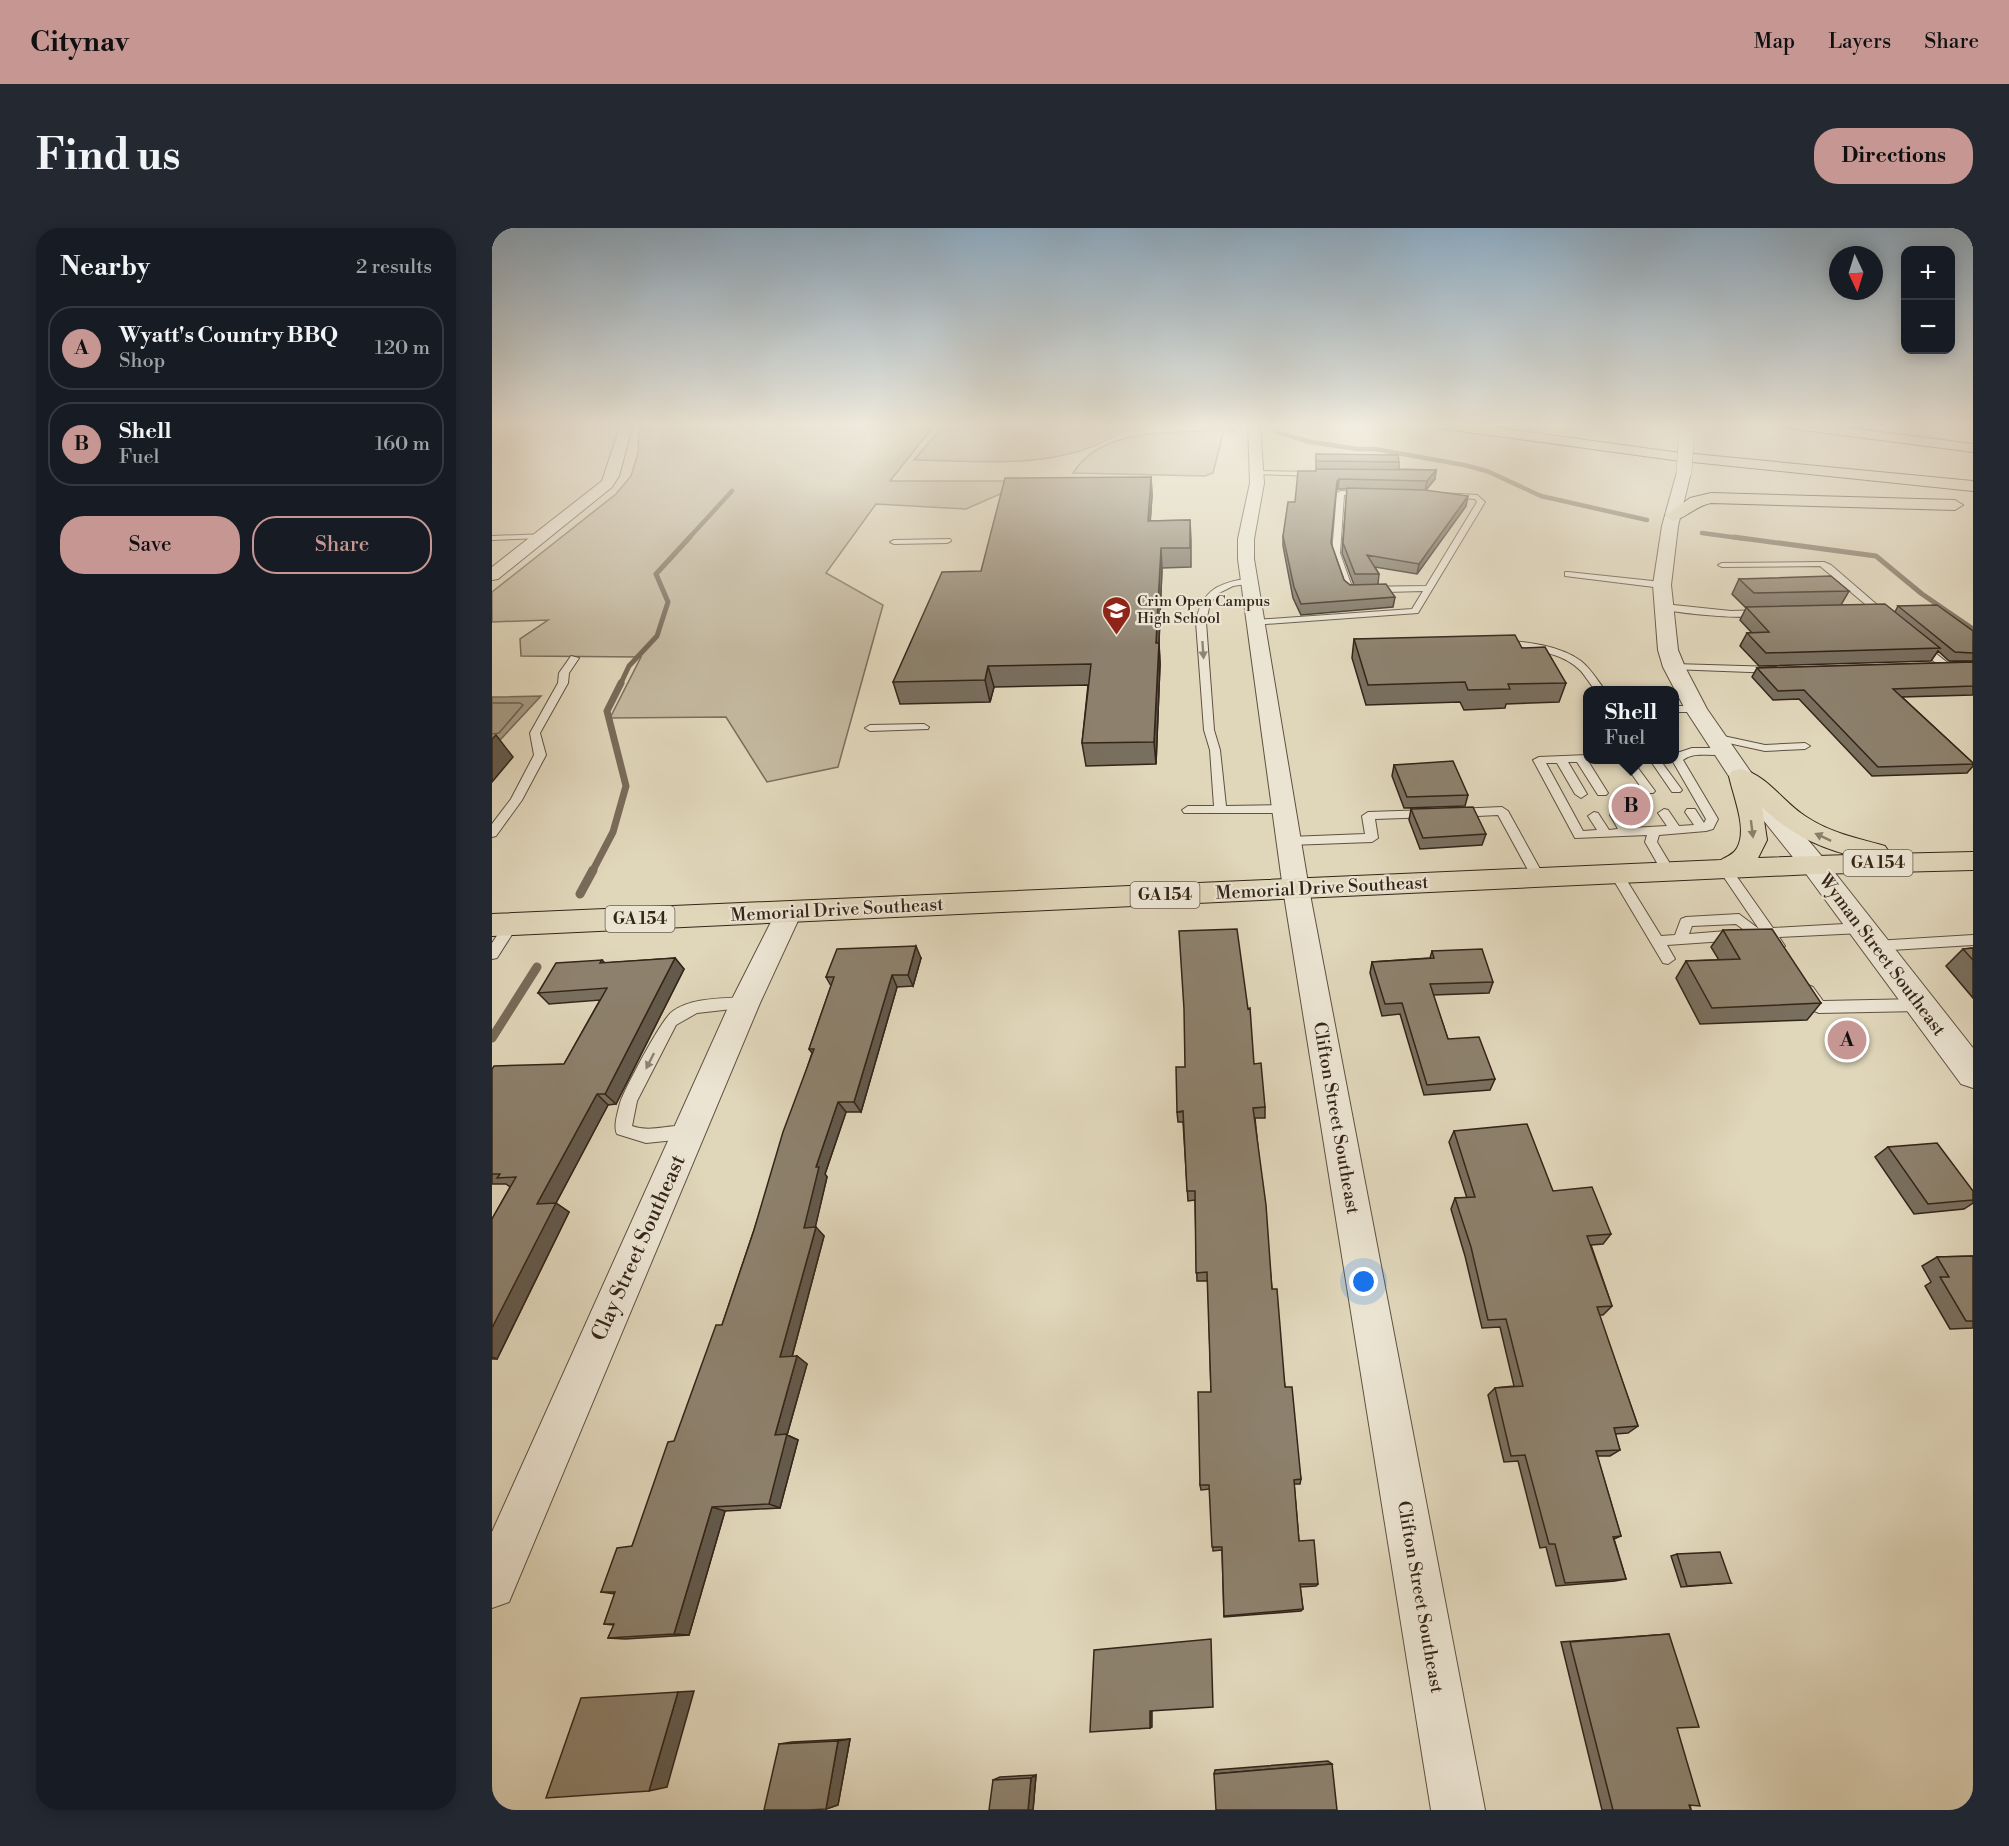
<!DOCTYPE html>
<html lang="en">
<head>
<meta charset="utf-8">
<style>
  body { margin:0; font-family:"Libre Bodoni",serif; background:#242831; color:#f1f3f6 }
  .controls { position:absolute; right:18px; top:18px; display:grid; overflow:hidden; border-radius:12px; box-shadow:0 3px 15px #0003 }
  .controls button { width:54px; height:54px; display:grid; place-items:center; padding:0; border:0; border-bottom:2px solid #363941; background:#171b24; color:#f1f3f6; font:30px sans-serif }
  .compass { position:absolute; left:1337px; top:18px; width:54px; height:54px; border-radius:50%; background:#171b24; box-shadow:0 3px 15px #0003; rotate:176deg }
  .you { position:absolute; left:872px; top:1054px; width:21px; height:21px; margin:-15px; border:4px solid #fff; border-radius:50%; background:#1a73e8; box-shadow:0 0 0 9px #1a73e833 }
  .badge { display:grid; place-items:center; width:39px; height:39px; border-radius:50%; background:#c59692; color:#111; font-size:20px; font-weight:700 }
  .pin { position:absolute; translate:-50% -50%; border:3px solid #fff; box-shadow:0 2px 6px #0006 }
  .popup { position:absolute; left:1091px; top:458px; width:96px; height:78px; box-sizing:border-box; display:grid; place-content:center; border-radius:12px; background:#171b24; filter:drop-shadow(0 2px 4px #0005); font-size:20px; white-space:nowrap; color:#9ea1a6 }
  .popup b { font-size:22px; color:#f1f3f6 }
  .popup::after { content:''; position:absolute; left:50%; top:100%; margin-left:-12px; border:12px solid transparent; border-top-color:#171b24 }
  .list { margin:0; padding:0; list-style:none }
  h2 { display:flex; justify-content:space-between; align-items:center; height:78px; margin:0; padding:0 24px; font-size:26px }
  h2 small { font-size:20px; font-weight:400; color:#9ea1a6 }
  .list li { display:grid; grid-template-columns:39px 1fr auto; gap:18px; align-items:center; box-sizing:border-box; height:84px; margin:0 12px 12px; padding:0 12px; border:2px solid #363941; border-radius:24px }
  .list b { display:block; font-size:22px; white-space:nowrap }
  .list p { margin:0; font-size:20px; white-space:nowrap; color:#9ea1a6 }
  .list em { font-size:20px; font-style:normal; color:#9ea1a6 }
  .actions { display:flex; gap:12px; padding:18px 24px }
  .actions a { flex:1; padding:14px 0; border:2px solid #c59692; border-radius:24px; text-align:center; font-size:21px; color:#c59692 }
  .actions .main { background:#c59692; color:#111 }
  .map { position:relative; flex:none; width:1481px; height:1582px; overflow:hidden; border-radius:24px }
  header { display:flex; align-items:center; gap:36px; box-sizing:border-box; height:84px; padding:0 30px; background:#c59692; color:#111 }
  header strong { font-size:28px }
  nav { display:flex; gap:33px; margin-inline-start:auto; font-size:21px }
  .intro { display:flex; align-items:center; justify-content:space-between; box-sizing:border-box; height:144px; padding:0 36px }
  h1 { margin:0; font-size:42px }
  .button { padding:15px 27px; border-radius:24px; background:#c59692; color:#111; font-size:21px; font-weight:700 }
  main { display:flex; gap:36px; padding:0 36px }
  aside { flex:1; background:#171b24; border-radius:24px; box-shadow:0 3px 15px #0003 }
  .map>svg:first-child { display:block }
  .green { fill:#c3b89f; stroke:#7c6e5c; stroke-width:1.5 }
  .water { fill:#a69a83; stroke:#786b59; stroke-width:1.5 }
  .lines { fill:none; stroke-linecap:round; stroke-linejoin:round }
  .shore { stroke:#6d604e; stroke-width:1.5 }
  .stream-far3 { stroke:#786b59; stroke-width:4.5 }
  .stream-far2 { stroke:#786b59; stroke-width:5 }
  .stream-far1 { stroke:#786b59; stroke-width:7 }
  .stream { stroke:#786b59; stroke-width:9 }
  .service-casing { stroke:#5f5141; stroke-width:2 }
  .minor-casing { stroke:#5f5141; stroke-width:2 }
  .tertiary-casing { stroke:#5f5141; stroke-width:2 }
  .primary-casing { stroke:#342519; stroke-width:2 }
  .motorway-casing { stroke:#342519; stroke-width:2 }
  .service { fill:#ebe4d2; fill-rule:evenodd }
  .minor { fill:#ebe4d2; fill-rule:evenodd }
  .tertiary { fill:#ebe4d2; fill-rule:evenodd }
  .primary { fill:#e0d6ba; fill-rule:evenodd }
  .motorway { fill:#e0d6ba; fill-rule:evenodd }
  .tertiary-bridge-casing { stroke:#5f5141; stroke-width:16; stroke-linecap:butt }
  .tertiary-bridge { stroke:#ebe4d2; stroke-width:15 }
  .wall { fill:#796f5e; stroke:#342519; stroke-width:1.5; fill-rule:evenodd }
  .shaded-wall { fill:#635a4c; stroke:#342519; stroke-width:1.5 }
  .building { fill:#8d816d; stroke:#342519; stroke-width:1.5 }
  .oneway { fill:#908476 }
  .oneway2 { fill:#8a7e6a }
  .labels { text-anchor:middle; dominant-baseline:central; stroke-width:4.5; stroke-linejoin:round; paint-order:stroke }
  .far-poi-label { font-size:15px; fill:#342519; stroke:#ebe4d2; text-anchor:start }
  .shield { fill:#ebe4d2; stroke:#6b5e50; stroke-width:1.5 }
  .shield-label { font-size:16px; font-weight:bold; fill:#342519 }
  .street-label { font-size:18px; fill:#342519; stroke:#ebe4d2 }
  .near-street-label { font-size:21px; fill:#342519; stroke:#ebe4d2 }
</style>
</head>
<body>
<header>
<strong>Citynav</strong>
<nav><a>Map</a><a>Layers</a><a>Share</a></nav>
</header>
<div class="intro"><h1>Find us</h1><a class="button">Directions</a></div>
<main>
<aside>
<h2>Nearby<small>2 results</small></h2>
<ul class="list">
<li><span class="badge">A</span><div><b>Wyatt's Country BBQ</b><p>Shop</p></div><em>120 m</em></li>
<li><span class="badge">B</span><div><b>Shell</b><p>Fuel</p></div><em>160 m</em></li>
</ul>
<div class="actions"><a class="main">Save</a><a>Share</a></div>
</aside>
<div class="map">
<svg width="1481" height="1582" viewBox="0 0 1481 1582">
  <rect width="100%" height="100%" fill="#e0d6ba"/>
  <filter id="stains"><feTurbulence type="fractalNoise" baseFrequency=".00333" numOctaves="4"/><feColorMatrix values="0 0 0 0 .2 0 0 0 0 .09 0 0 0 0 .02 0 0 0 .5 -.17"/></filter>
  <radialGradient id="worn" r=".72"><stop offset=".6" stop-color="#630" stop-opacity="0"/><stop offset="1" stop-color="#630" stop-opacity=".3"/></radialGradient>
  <path class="green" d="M151 196H443L398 253H513L515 263 474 281 384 276 334 345 391 377 346 539 275 554 234 489 118 490 149 429 29 428 28 411 56 392 0 394V364L124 266 139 248 146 225 147 205Z
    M453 196H640C581 244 493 233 422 232Z
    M693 196H743L744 204 732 202 721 245 713 248 581 245C610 198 679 206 726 202Z"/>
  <path class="water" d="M49 468 9 511 0 512V469Z"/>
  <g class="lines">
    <path class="shore" d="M0 475H28L31 477 7 505 0 506"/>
    <path class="stream-far3" d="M785 204 819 214 865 221H883L972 237 995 243 1049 268 1155 292
      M1210 305 1254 311
      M196 311 240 263"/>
    <path class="stream-far2" d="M1242 309 1384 328 1430 366 1481 401
      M128 457 137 438 165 408 176 374 164 346 198 309"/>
    <path class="stream-far1" d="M100 644 121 604 134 558 115 483 129 455"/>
    <path class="stream" d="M88 666 101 642
      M0 810 45 739"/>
    <defs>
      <path id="service" d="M765 243 825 244 828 246 825 248 763 246Z
        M849 263 879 266 875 268 852 267 848 325 860 359 934 358 985 274 983 271 953 269 950 265 985 267 993 274 926 385 761 397V393L764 392 920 381 931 363 857 365 853 362 840 325 845 265Z
        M54 306V310H51L0 312V308Z
        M458 311 459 313 455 315 402 316 398 314 402 312Z
        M1332 334 1339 337 1398 388V392H1392L1328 338 1230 339 1226 337 1230 335Z
        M1076 344 1170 354 1174 357 1170 360 1073 348V344Z
        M758 350 762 353 761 355 741 358 727 365 718 375 714 394 722 502 728 522 734 578 792 577 798 581 792 585H692L690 582 696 578H722L718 522 712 502 704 394C710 361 727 355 758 350Z
        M1172 376 1239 383 1270 382 1274 385C1261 394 1188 385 1169 381V377Z
        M1008 412C1035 414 1067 417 1089 433 1099 441 1105 452 1113 462H1103C1098 456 1094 449 1089 443 1066 420 1034 423 1005 417V413Z
        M1425 415H1431L1457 436V440L1437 441V437L1445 436 1425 419Z
        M79 428 87 430 77 445 76 455 48 505 54 527 30 572 4 608 0 609V596L19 571 42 527 38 505 66 455 67 445Z
        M1182 436 1284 439 1289 442 1284 445 1179 441 1177 439Z
        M1182 478H1204L1209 481 1204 484H1182Z
        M432 496 437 499 436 501 378 503 373 500 378 497Z
        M1222 506 1273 517 1313 515 1318 518 1313 521 1273 523 1218 511V507Z
        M1200 520H1231L1236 523C1224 532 1205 521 1191 532L1226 591 1221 601 1214 603 1167 607 1165 614 1183 644 1177 648 1172 647 1153 614 1155 607 1083 610 1041 532 1047 529 1096 527V532H1101L1096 533 1116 565 1114 567H1106L1085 534H1076L1095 566 1089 570 1083 566 1065 535H1054L1091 603 1105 602 1096 588 1102 584 1106 585 1117 602 1126 601 1118 587 1124 583 1128 584 1138 600 1175 598 1166 585 1172 581 1176 582 1187 598 1202 597 1193 584 1195 581H1203L1212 595 1214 591 1180 532H1182L1185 525Z
        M1130 532H1140L1163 563 1161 565H1153Z
        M1158 532H1168L1190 562 1188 564H1180Z
        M1010 579 1016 583 1053 650 1052 653H1042L1006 587 964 589 958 585 964 581Z
        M937 582 941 583V589L883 591 886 610 880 614 797 617 791 613 797 609 873 606 870 588 876 584Z
        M1233 638 1238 639 1281 700 1370 695 1377 700 1370 705 1287 709 1293 718 1286 723 1281 722 1271 706 1264 711 1244 696 1200 698 1197 706 1247 702 1254 707 1247 712 1175 717 1183 731 1176 736 1171 735 1118 646 1119 643H1129L1169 708 1183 707 1189 691 1194 689 1247 686 1267 701 1227 642Z
        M19 692 26 697 5 730 0 731V715L14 694Z
        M1481 707V717L1383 723 1376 718 1383 713Z
        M1316 757 1321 759 1331 773 1427 771 1432 773 1434 777 1432 781 1427 783 1327 785 1322 783 1309 763 1311 759Z
        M253 769 258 771 260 775 258 779 205 785 184 797 145 873 140 898C161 906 183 893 203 900L205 905 203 910 154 915 125 906C121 898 126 884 128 875 133 860 170 790 181 783 201 769 229 771 253 769Z"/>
      <path id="minor" d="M129 196H141L127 248 120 259 6 351 0 352V339L110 253Z
        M756 196H768L772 255 762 311V331L817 661 993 1582H939L791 661 746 331V311L758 255Z
        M297 675 306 677 310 684 268 775 17 1374 0 1380V1304L238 775 284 684 288 677Z"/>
      <path id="tertiary" d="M1192 240 1199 244 1186 298 1179 357 1186 422 1193 439 1215 481 1258 543 1332 631 1481 820V860L1469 856 1312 643 1240 553 1193 481 1171 439 1166 422 1161 357 1170 298 1185 244Z"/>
      <path id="primary" d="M1249 541C1275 547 1291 574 1313 588 1338 605 1365 610 1393 618L1397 624 1395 626 1481 624V642L1322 646 0 708V686L1229 632C1234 629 1242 626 1245 620 1256 601 1241 568 1237 548L1240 543ZM1270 579C1296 604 1323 618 1357 627L1266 630 1275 612Z"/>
      <path id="motorway" d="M940 196H978L1181 224 1481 253V263L1181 232 947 200Z
        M1288 196H1328L1481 216V224L1295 200Z
        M1219 265 1463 272 1471 277 1463 282 1219 275C1204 278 1195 289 1181 293L1173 288 1198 270Z"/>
    </defs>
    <use href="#service" class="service-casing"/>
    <use href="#minor" class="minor-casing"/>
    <use href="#tertiary" class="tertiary-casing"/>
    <use href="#primary" class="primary-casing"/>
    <use href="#motorway" class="motorway-casing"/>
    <use href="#service" class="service"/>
    <use href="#minor" class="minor"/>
    <use href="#tertiary" class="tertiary"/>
    <use href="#primary" class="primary"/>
    <use href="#motorway" class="motorway"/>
    <defs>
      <path id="tertiary-bridge" d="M1192 244 1195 199"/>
    </defs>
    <use href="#tertiary-bridge" class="tertiary-bridge-casing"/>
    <use href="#tertiary-bridge" class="tertiary-bridge"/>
  </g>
  <path class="wall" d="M824 226 907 234V241L944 242 943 251 934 262 974 278 925 346 883 339 887 346 886 356 903 369 901 379 809 387 801 370 791 318V308L803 274 824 243ZM846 261H855L850 325 862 357H858L852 352 839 315 844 263Z
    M659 249 660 267 658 293 698 292 699 312V339L670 340 667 415 668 436 664 536 594 538 590 515 596 457 502 459 498 474 408 476 401 454 489 343Z
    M1247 351 1357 363 1349 377 1403 384 1406 378 1481 403V433H1457L1446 423 1439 433 1267 438 1248 418 1255 405H1260L1248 392 1254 380 1240 366Z
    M862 411 1030 420 1074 455 1067 474 1014 476 1013 480 972 482 968 474 874 477 860 430Z
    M1481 434V467L1410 469 1481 535V538L1475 545 1380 548 1307 471 1281 472 1260 449 1265 440Z
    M902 537 976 567 973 578 912 580 900 548Z
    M919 581 994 606 990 617 928 621 917 592Z
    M1231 702 1329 775 1315 792 1208 796 1184 750 1194 733 1227 732 1219 719Z
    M1481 720V770L1454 738 1471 721Z
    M940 723 1001 754 997 765 941 767 956 811 1003 851 998 862 932 867 908 786 890 788 878 745 880 734 938 730Z
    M183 730 192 741 124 876 116 877 64 975 77 984 5 1131H0V991L18 959 14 956H0V841L72 836 108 772 57 776 46 765 110 732 113 735Z
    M429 730 421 758 405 759 369 884H354L333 946 335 949 323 999 332 1008 300 1129 305 1128 315 1136 295 1207 306 1212 288 1280 233 1283 197 1407 133 1411 116 1410 122 1397 112 1396 123 1366 109 1364 140 1318 230 1097 262 1002 320 825 317 821 339 758 334 749Z
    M773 879V890H763L780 1061 793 1159 809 1251 808 1256H802L807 1313 826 1356 824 1358 808 1359 811 1381 809 1383 732 1389 730 1322 721 1323 718 1261 709 1262 708 1257 719 1164 716 1053H705L703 972 696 973 691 894H686L685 884Z
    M962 903 1061 963 1119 1006 1111 1016 1099 1017 1120 1078 1111 1087H1107L1146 1198 1136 1205 1123 1206 1128 1222 1118 1228H1105L1129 1308 1122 1311 1134 1351 1123 1353 1064 1358 1054 1319 1048 1320 1026 1233 1012 1234 996 1167 1003 1160 1022 1158 1008 1099 990 1100 973 1028 959 981 963 970H975L957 914Z
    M1396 919 1481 963V975L1472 981 1422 986 1383 929Z
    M1481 1028V1100L1458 1101 1433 1058 1439 1054 1430 1038 1445 1029Z
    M1185 1326 1239 1355 1189 1359 1179 1328Z
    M1177 1406 1185 1500 1199 1582H1110L1069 1414Z
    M358 1511 346 1577 334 1581 287 1516 300 1514Z
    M836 1533 840 1536 722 1546 723 1542Z
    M544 1547 541 1582 501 1552 508 1549Z"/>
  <path class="shaded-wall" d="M944 242 943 251 933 263 935 253Z
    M659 249 660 267 657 312 656 293Z
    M847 251 846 261 844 263 845 253Z
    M976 268 974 278 925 346 927 336Z
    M669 320 670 340 666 436 664 415Z
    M667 415 668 436 664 536 662 514Z
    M496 438 502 459 498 474 493 452Z
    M4 507 21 529 0 554V511Z
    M424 718 429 730 421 758 416 747Z
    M183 730 192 741 124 876 113 866Z
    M400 747 405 759 369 884 362 874Z
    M105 866 116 877 64 975 77 984 5 1131 0 1129V1100L45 976Z
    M346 874 354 884 333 946 335 949 321 1009 312 1000 324 939Z
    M324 999 332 1008 298 1136 288 1129Z
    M305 1128 315 1136 295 1207 306 1212 288 1280 277 1276 283 1207Z
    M220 1279 233 1283 197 1407 182 1406Z
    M202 1463 175 1559 157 1563 186 1464Z
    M660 1482V1499L658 1500V1483Z
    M358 1511 346 1577 334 1581 346 1513Z
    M544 1547 541 1582H536L539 1550Z"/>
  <path class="building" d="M824 226 906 227 907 234 824 233Z
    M824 241 944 242 935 253 847 251 845 253 839 315 852 352 858 357 894 356 903 369 809 376 802 359 791 308 796 274H803L806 243H824Z
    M659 249 656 293 698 292V320H669L664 415H667L662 514 590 515 599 436 496 438 493 452 401 454 450 344 489 343 513 250Z
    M855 260 933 262 976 268 927 336 875 327 887 346H863L851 315Z
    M1339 348 1357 363 1262 365 1247 351Z
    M1393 376 1448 420 1274 425 1255 405 1277 404 1254 379Z
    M1445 377 1481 403V425L1463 424 1406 378Z
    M1023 407 1030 420 1053 419 1074 455 1016 456 1018 461 976 462 973 454 876 457 862 411Z
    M1481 434V458L1401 461 1481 535V536L1386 539 1312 462 1286 463 1265 440Z
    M961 533 976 567 915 569 902 537Z
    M981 579 994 606 931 610 919 581Z
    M745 701 756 781 758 780 762 836 769 835 773 879 761 880 774 977 780 1061H785L793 1159H800L809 1251 802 1252 807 1313 822 1312 826 1356H808L811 1381 732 1388 730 1319H720L717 1257H708L706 1164H719L715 1044 704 1045 703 963H695L691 883 685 884 684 839H693L692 781 687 703Z
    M1280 701 1329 775 1220 780 1194 733 1248 731 1231 702Z
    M424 718 416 747H400L362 874H346L324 939H327L312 1000 324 999 288 1129 305 1128 283 1207 295 1206 277 1276 220 1279 182 1406 116 1410 122 1396H112L123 1364H109L125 1320 140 1318 176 1214 182 1213 224 1097H230L262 1002 291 904 322 821H317L342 749H334L345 721Z
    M1481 720V732L1471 721Z
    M990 721 1001 754 938 756 956 811 987 809 1003 851 935 857 910 775 893 776 880 734 942 730 940 723Z
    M183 730 113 866H105L45 976 64 975 0 1100V991L24 949 5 950 8 946H0V841L2 838 72 836 115 760 46 765 64 735 110 732 108 735Z
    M1035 896 1061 963 1100 959 1119 1006 1095 1008 1120 1078 1105 1079 1146 1198 1122 1200 1128 1222 1104 1223 1129 1308 1121 1309 1134 1351 1073 1355 1063 1316H1057L1033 1227 1019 1228 1003 1160 1031 1158 1014 1091 996 1092 979 1019 963 970 983 969 962 903Z
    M1445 915 1481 963V972L1436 976 1396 919Z
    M1481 1028V1093H1474L1448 1049H1457L1445 1029Z
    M1228 1324 1239 1355 1195 1358 1185 1326Z
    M1177 1406 1207 1499 1185 1500 1208 1578 1197 1577 1199 1582H1121L1078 1414Z
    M719 1411 721 1479 658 1483V1500L598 1504 602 1422Z
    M186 1464 157 1563 54 1570 89 1470Z
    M346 1513 334 1581 316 1582H272L287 1516Z
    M840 1536 845 1582H724L722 1546Z
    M539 1550 536 1582H497L501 1552Z"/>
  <defs><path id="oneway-solid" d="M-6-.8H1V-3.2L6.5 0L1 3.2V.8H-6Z" transform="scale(1.5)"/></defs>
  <g class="oneway">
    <use href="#oneway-solid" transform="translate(711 422) rotate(86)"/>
    <use href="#oneway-solid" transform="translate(158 833) rotate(117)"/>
  </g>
  <g class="oneway2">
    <use href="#oneway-solid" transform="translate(1260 601) rotate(83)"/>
    <use href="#oneway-solid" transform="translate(1331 609) rotate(-155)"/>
  </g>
  <linearGradient id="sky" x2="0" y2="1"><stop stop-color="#8daac0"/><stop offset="0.47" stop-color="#f1ede0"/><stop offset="1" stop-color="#f1ede0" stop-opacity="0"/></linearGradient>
  <rect width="1481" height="418" fill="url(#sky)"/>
  <defs>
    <symbol id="school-pin" viewBox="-11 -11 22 30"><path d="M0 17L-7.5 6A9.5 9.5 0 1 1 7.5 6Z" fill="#8f2418" stroke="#ebe4d2"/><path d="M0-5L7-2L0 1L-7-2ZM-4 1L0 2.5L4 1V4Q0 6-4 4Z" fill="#fff"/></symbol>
  </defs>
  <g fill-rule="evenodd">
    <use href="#school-pin" x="608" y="366" width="33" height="45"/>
  </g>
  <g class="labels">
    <g class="far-poi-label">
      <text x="645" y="373">Crim Open Campus<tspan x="645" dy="17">High School</tspan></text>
    </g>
    <g class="shield">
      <rect x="1351.5" y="622" width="69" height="26" rx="4.5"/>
      <rect x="638.5" y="654" width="69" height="26" rx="4.5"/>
      <rect x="113.5" y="678" width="69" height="26" rx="4.5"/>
    </g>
    <g class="shield-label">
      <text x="1386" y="635">GA 154</text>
      <text x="673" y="667">GA 154</text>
      <text x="148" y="691">GA 154</text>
    </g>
    <g class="street-label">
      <text transform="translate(830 660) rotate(-3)">Memorial Drive Southeast</text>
      <text transform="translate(345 682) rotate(-3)">Memorial Drive Southeast</text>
      <text transform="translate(1390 727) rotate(53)">Wyman Street Southeast</text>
      <text transform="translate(844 890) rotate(80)">Clifton Street Southeast</text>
      <text transform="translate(928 1369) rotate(80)">Clifton Street Southeast</text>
    </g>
    <g class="near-street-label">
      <text transform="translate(147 1020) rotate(-66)">Clay Street Southeast</text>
    </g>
  </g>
  <rect width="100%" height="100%" filter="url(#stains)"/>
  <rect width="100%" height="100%" fill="url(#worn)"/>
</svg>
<div class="controls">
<button>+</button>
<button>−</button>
</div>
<svg class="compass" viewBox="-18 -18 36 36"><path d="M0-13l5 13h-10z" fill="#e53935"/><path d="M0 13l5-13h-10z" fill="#9ea1a6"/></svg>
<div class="you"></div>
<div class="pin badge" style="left:1355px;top:812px">A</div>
<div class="pin badge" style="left:1139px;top:578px">B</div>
<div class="popup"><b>Shell</b>Fuel</div>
</div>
</main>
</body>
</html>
